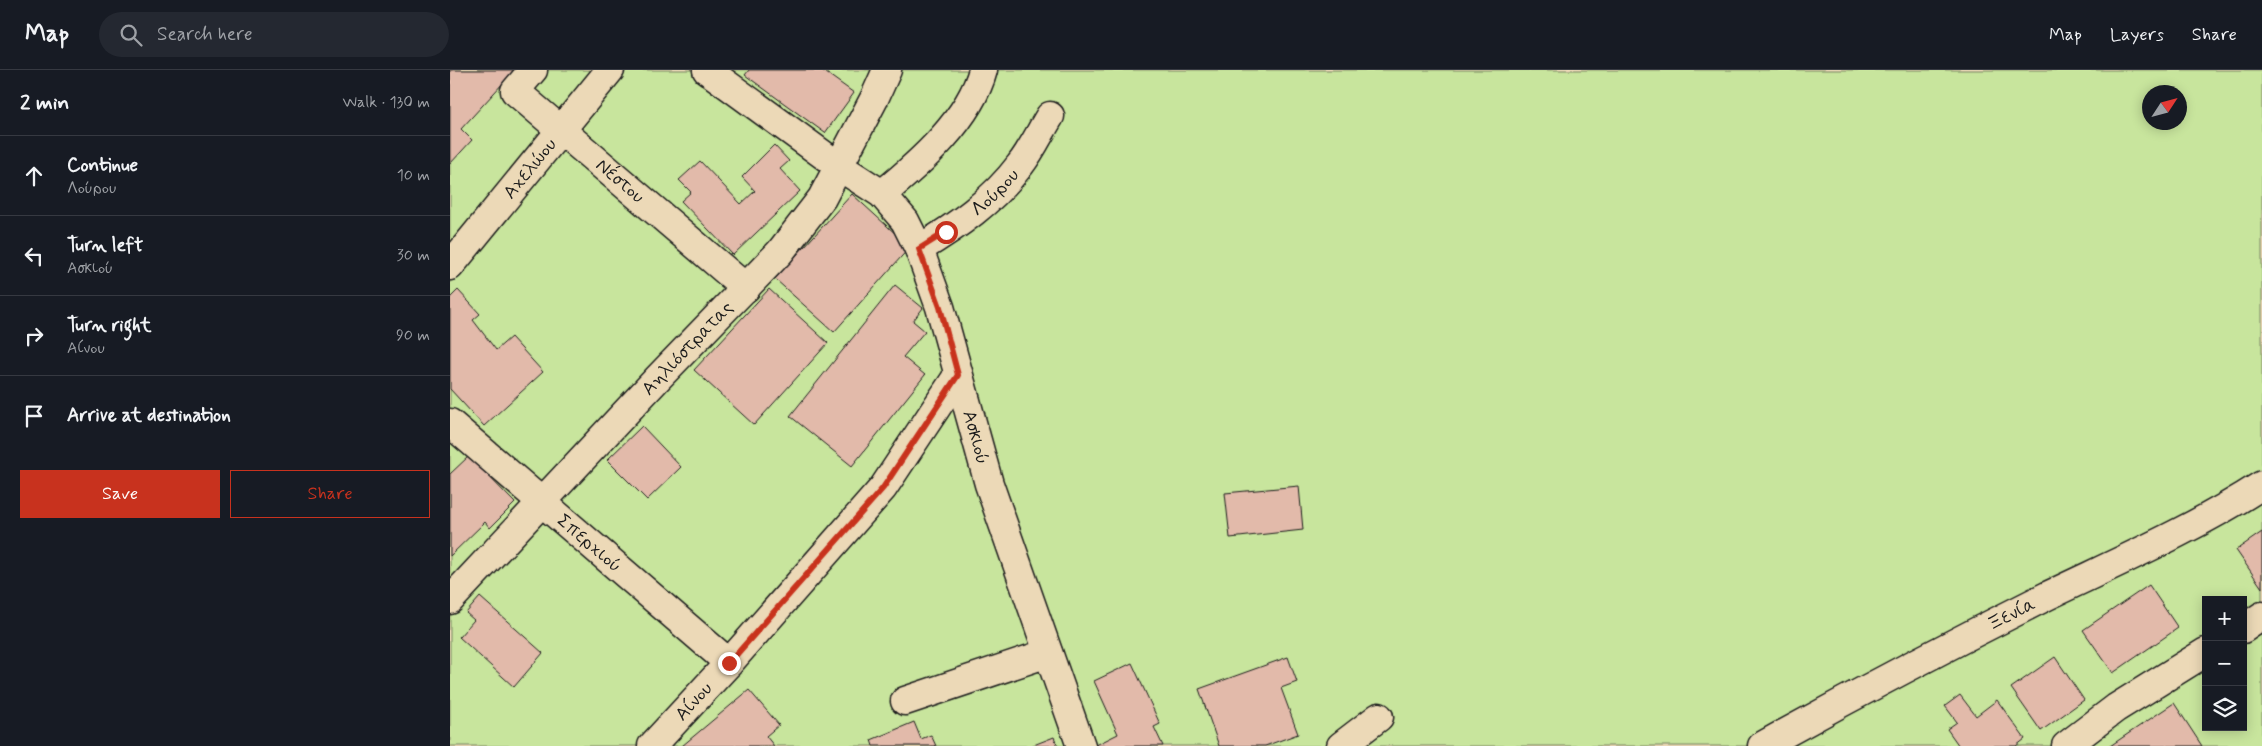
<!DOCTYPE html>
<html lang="en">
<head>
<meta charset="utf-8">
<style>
  body { margin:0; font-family:Mynerve,sans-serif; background:#242831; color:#f1f3f6 }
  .controls { position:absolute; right:15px; bottom:15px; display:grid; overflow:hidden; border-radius:0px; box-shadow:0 2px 12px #0003 }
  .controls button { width:45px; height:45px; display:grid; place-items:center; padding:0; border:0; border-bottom:1px solid #363941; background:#171b24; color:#f1f3f6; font:25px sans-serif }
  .compass { position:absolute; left:1692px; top:15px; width:45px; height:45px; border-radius:50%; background:#171b24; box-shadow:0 2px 12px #0003; rotate:54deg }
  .stop { position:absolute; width:15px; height:15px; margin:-11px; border:4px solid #c8321e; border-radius:50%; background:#fff }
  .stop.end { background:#c8321e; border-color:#fff; box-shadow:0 1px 5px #0008 }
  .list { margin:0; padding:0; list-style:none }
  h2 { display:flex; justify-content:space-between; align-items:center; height:65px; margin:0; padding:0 20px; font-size:21px }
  h2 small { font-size:16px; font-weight:400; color:#9ea1a6 }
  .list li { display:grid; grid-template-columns:32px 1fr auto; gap:15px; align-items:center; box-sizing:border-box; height:80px; padding:0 20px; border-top:1px solid #363941 }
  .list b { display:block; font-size:19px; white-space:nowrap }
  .list p { margin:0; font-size:16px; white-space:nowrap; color:#9ea1a6 }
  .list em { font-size:16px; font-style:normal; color:#9ea1a6 }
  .actions { display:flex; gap:10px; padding:15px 20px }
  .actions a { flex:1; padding:11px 0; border:1px solid #c8321e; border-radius:0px; text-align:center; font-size:18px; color:#c8321e }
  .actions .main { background:#c8321e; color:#fff }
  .icon { flex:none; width:28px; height:28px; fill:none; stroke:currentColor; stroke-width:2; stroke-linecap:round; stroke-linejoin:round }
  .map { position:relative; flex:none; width:1812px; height:676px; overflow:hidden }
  header { display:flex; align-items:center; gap:30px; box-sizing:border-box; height:70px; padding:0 25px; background:#171b24; border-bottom:1px solid #363941 }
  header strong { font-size:24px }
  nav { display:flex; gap:28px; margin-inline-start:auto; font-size:18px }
  .search { width:350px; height:45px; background:#242831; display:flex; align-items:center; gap:12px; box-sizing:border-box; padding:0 18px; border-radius:28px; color:#9ea1a6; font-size:19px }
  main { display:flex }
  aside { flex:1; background:#171b24 }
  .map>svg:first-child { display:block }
  .green { fill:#c8e59d; stroke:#72805c; fill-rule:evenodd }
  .building { fill:#e2baaa; stroke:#1c1c1c }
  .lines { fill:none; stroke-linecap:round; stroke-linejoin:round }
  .minor-casing { stroke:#1c1c1c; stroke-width:31 }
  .minor { stroke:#ecd9b7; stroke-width:28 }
  .route { stroke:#c8321e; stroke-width:6 }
  .labels { text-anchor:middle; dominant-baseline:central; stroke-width:4; stroke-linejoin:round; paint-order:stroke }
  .street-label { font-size:19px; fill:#1c1c1c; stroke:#ecd9b7 }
</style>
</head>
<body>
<header>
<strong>Map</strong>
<div class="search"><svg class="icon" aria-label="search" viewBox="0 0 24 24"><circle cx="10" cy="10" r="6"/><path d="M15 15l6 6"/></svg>Search here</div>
<nav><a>Map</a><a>Layers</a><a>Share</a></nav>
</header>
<main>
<aside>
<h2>2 min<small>Walk · 130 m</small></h2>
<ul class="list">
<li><svg class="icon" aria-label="ahead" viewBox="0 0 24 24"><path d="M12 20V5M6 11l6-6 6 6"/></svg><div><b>Continue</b><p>Λούρου</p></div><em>10 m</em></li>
<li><svg class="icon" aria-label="left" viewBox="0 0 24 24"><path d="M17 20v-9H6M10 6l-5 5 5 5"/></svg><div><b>Turn left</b><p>Ασκιού</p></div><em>30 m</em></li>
<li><svg class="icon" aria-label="right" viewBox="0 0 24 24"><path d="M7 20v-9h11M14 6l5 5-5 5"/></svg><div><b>Turn right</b><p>Αίνου</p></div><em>90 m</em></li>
<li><svg class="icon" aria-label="arrive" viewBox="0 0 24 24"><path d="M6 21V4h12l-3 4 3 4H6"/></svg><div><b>Arrive at destination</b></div></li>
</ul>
<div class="actions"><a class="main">Save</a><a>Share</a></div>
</aside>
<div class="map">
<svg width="1812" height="676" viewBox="0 0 1812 676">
  <rect width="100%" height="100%" fill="#ecd9b7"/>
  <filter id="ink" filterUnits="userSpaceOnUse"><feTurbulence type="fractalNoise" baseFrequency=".02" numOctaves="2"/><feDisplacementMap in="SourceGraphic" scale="10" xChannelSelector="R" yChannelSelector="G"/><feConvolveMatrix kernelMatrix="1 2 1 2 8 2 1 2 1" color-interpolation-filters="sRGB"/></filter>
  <g filter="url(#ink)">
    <path class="green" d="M0 0H1812V676H0ZM1700 22H1730V52H1700ZM1756 530H1793V657H1756Z"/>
    <path class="building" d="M0 0H65L11 59 22 70 0 94Z
      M299 0H372L404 23 375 63 295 5Z
      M324 75 339 91 330 99 350 121 283 185 231 131 241 122 229 110 250 91 291 134 305 121 292 107Z
      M402 124 460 177 384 262 325 209Z
      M445 215 473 238 463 251 475 261 453 287 475 305 402 396 340 346Z
      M319 219 378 273 304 355 244 300Z
      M8 220 30 244 23 250 46 280 61 267 93 302 34 356 0 319V228Z
      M192 356 231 397 197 430 157 390Z
      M19 386 65 433 40 458 35 452 0 486V404Z
      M849 416 853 460 780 468 775 423Z
      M1812 462V518L1786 480Z
      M1699 515 1728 558 1663 603 1633 560Z
      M30 527 93 583 64 617 9 567 24 550 16 543Z
      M838 587 847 612 831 618 848 664 815 676H769L749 619Z
      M1605 587 1634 630 1591 661 1561 618Z
      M682 593 710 654 704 657 713 676H644L668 664 644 611Z
      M299 620 329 655 316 666 324 676H232Z
      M1510 625 1526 646 1547 630 1575 669 1566 676H1509L1497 659 1507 652 1495 636Z
      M1724 633 1752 676H1660L1694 653Z
      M464 652 471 669 481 665 486 676H423L421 670Z
      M604 667 608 676H581Z"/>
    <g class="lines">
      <defs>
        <g id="minor">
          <path id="s1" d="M83 0 65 21 296 218"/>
          <path id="s2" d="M257 0 390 97 432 124 455 151 469 179 490 237 539 414 631 676"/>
          <path d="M432 124C470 93 520 49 533 0"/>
          <path id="s3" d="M469 179C507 156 543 131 570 95 582 80 590 62 600 46"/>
          <path id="s4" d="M0 196 160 0"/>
          <path id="s5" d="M0 353 279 593"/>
          <path id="s6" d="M0 530 208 308 330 182 372 128 424 29 437 0"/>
          <path d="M1793 559 1812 546"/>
          <path d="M455 631 598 583"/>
          <path id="s7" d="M202 676 279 593 433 418 508 305"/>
          <path d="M891 676 929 647"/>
          <path id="s8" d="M1312 676C1406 624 1501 574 1597 526 1670 491 1744 459 1812 415"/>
          <path d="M1616 676 1666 638 1756 582"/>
        </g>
      </defs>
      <use href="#minor" class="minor-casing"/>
      <use href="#minor" class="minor"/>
    </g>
  </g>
  <g class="lines" filter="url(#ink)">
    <path class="route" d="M279 593 433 418 508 305 490 237 469 179 496 162"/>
  </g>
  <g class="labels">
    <g class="street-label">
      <text stroke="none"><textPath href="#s4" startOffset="126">Αχελώου</textPath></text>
      <text stroke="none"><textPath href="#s1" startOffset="166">Νέστου</textPath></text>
      <text stroke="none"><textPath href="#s3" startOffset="95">Λούρου</textPath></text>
      <text stroke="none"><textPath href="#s6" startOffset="346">Αηλιόστρατας</textPath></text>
      <text stroke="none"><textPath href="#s2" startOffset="478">Ασκιού</textPath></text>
      <text stroke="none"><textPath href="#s5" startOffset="184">Σπερχιού</textPath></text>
      <text stroke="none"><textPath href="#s8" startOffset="282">Ξενία</textPath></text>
      <text stroke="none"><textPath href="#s7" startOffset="61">Αίνου</textPath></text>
    </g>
  </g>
</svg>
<div class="controls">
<button>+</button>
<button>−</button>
<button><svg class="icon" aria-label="layers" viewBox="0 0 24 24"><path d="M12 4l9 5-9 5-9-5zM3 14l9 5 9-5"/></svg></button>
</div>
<svg class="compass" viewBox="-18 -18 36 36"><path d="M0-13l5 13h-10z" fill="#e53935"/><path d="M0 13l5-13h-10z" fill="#9ea1a6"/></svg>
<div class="stop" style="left:496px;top:162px"></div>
<div class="stop end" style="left:279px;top:593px"></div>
</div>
</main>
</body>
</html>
